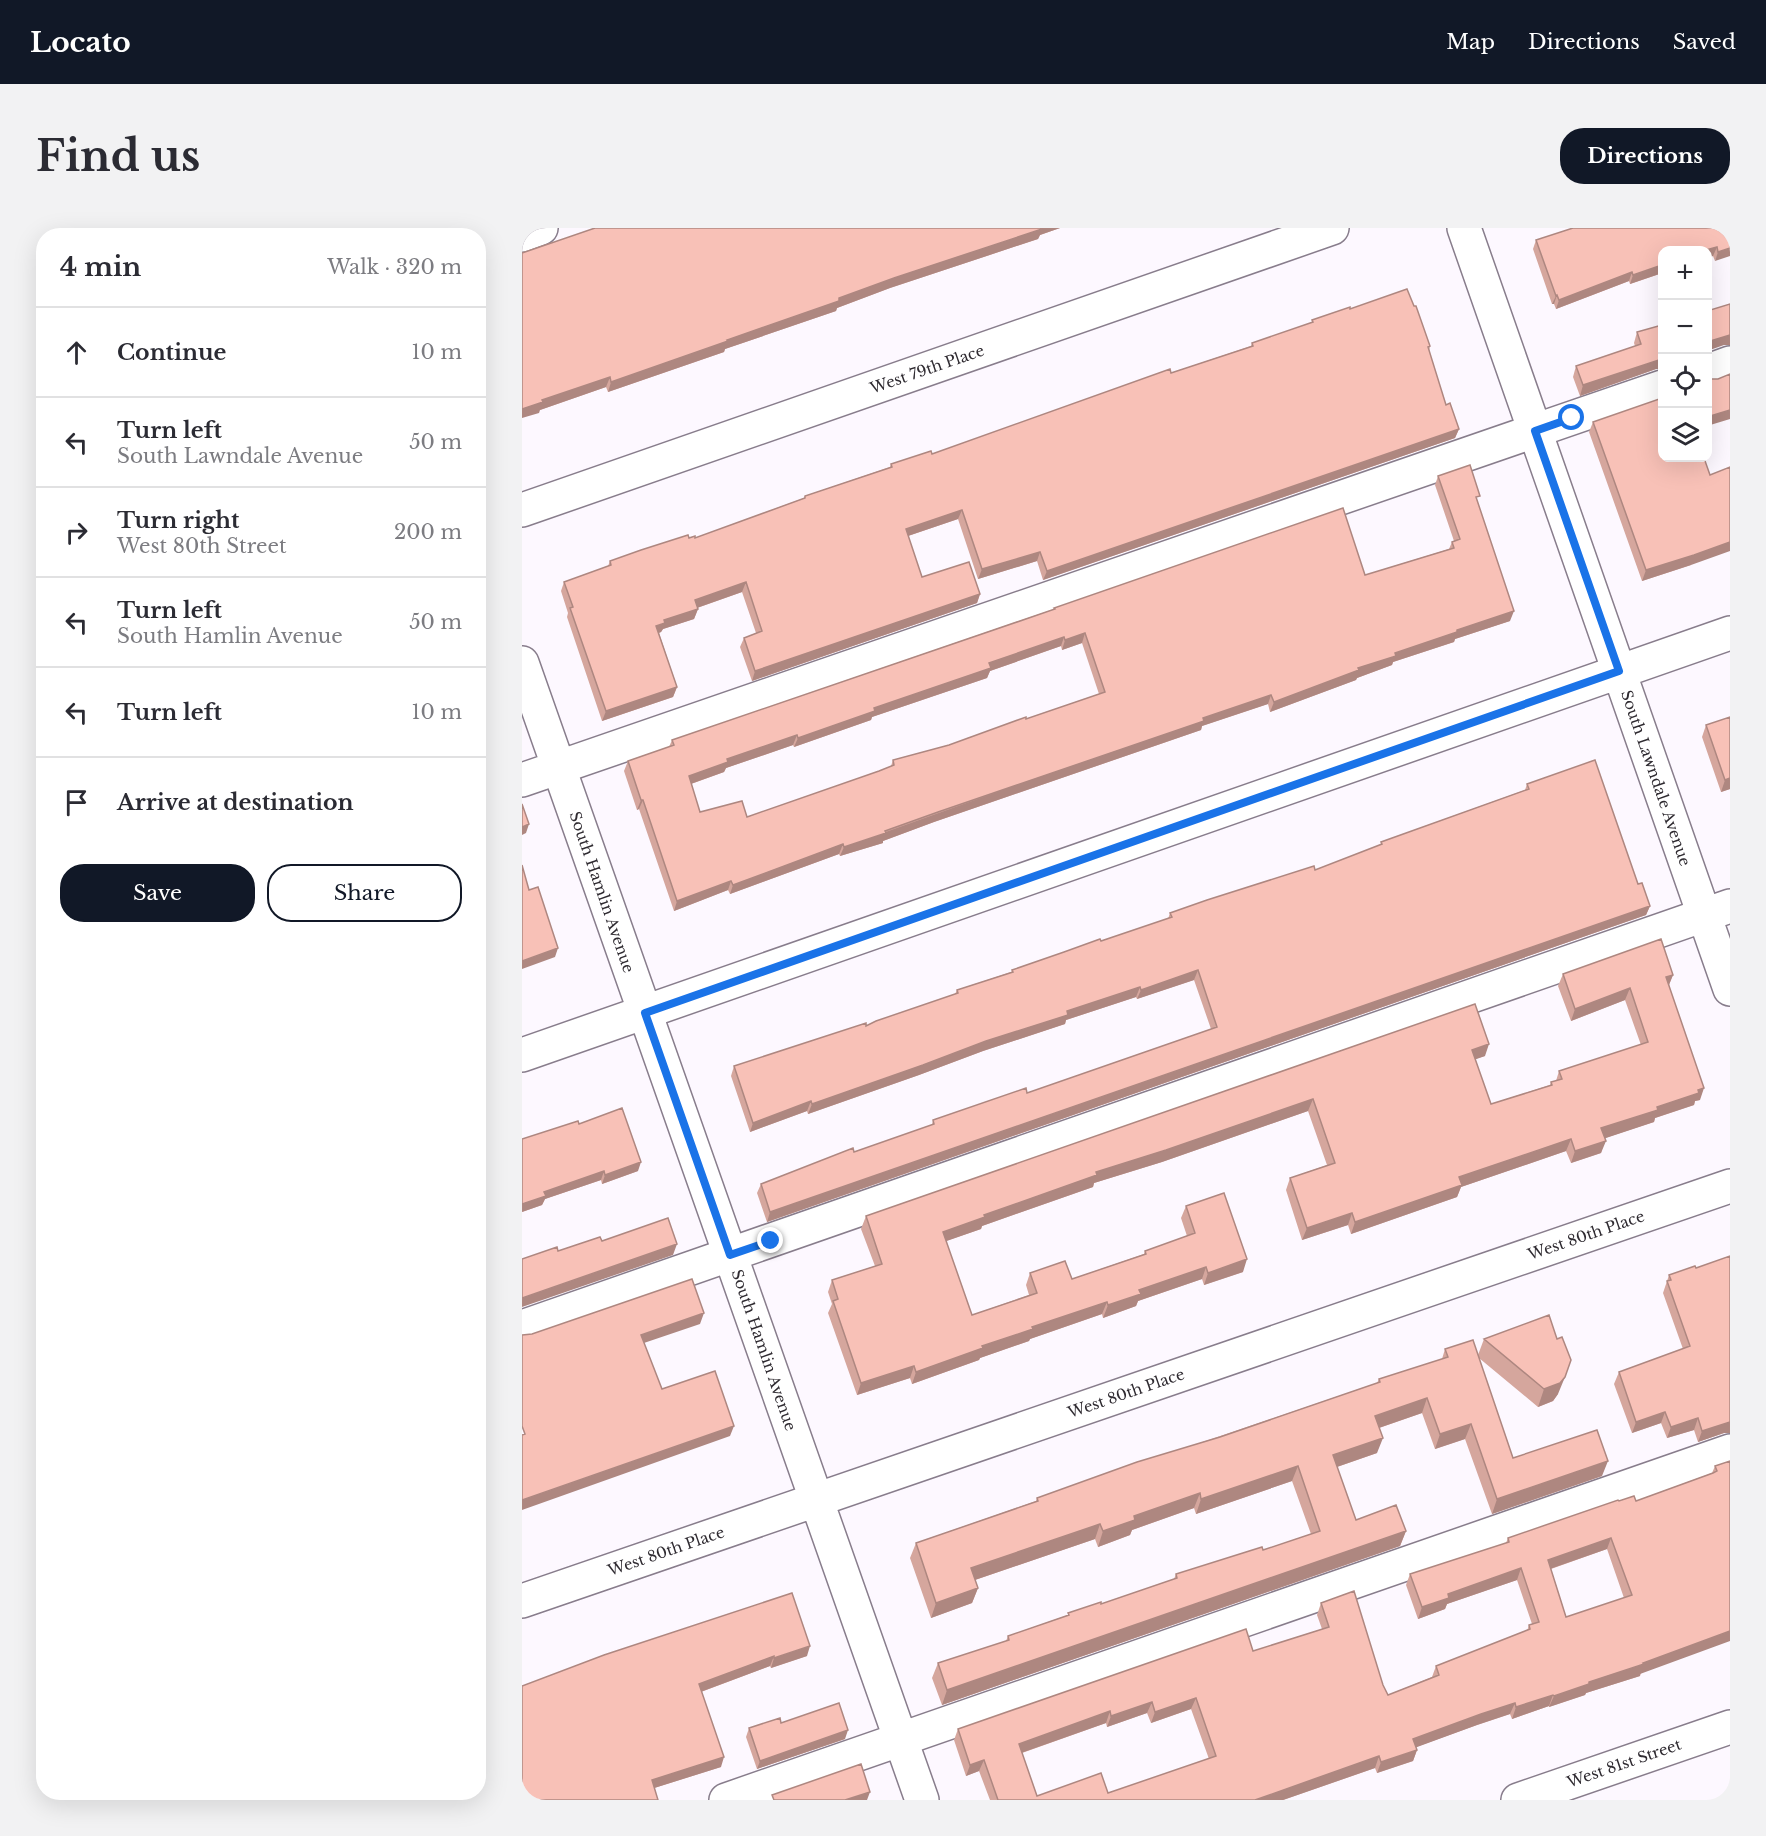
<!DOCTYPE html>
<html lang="en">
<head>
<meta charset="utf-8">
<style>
  body { margin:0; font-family:"Libre Baskerville",serif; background:#f2f2f3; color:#2b2b33 }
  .controls { position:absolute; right:18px; top:18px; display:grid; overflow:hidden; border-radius:12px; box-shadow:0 6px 24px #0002 }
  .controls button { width:54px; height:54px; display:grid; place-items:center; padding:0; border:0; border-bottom:2px solid #e1e1e2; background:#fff; color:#2b2b33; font:30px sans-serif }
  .stop { position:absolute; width:18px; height:18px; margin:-14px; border:4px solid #1a73e8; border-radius:50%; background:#fff }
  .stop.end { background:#1a73e8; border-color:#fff; box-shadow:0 2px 6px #0008 }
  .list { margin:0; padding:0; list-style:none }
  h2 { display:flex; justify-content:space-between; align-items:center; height:78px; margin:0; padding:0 24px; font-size:26px }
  h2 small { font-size:20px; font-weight:400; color:#7c7c81 }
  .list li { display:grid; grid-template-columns:39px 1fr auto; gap:18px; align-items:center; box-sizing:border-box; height:90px; padding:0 24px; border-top:2px solid #e1e1e2 }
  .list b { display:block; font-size:22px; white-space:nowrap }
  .list p { margin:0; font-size:20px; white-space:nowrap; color:#7c7c81 }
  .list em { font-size:20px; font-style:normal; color:#7c7c81 }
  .actions { display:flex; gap:12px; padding:18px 24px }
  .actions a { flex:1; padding:14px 0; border:2px solid #111827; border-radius:24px; text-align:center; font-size:21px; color:#111827 }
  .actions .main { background:#111827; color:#fff }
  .icon { flex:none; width:33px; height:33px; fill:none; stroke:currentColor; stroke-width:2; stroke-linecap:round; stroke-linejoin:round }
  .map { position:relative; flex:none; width:1208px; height:1572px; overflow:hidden; border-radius:24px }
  header { display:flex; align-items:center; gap:36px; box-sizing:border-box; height:84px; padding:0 30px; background:#111827; color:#fff }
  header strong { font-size:28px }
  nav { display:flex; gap:33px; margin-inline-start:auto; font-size:21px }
  .intro { display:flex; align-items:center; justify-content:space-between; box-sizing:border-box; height:144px; padding:0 36px }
  h1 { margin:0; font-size:42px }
  .button { padding:15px 27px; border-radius:24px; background:#111827; color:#fff; font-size:21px; font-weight:700 }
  main { display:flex; gap:36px; padding:0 36px }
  aside { flex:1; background:#fff; border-radius:24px; box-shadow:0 6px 24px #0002 }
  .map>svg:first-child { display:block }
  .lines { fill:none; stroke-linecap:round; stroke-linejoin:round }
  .minor-casing { stroke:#887d8c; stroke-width:36 }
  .minor { stroke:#fff; stroke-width:33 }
  .wall { fill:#d5a69d; fill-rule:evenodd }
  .shaded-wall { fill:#ae8780 }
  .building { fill:#f8c1b7; stroke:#ae8780; stroke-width:1.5; fill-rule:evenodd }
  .route { stroke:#1a73e8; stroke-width:8 }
  .labels { text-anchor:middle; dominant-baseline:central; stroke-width:4.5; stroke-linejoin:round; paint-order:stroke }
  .street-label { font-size:15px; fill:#2f2b31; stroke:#fff }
</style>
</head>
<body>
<header>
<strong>Locato</strong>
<nav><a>Map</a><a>Directions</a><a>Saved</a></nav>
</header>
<div class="intro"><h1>Find us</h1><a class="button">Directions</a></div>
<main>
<aside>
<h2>4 min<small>Walk · 320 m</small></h2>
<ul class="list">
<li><svg class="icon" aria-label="ahead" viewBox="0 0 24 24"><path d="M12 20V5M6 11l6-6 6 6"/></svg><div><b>Continue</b></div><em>10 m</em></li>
<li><svg class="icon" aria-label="left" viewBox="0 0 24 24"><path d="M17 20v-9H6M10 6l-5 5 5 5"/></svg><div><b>Turn left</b><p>South Lawndale Avenue</p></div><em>50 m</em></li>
<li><svg class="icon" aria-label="right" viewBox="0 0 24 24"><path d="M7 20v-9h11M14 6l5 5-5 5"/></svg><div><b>Turn right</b><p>West 80th Street</p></div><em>200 m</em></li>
<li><svg class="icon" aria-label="left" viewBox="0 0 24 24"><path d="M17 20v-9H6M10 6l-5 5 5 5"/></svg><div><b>Turn left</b><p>South Hamlin Avenue</p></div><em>50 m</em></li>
<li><svg class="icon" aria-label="left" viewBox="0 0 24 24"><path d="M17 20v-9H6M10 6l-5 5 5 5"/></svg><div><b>Turn left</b></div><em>10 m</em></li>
<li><svg class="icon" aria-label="arrive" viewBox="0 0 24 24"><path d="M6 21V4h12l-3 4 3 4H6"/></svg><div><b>Arrive at destination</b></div></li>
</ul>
<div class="actions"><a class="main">Save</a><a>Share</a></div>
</aside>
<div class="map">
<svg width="1208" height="1572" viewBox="0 0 1208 1572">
  <rect width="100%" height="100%" fill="#fdf8ff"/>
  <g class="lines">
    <defs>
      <path id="minor" d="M942 0 1208 761
        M0 7 19 0
        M1186 143 1208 135
        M0 282 810 0
        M0 435 400 1572
        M0 552 1140 159
        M0 827 1208 405
        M0 1099 1208 678
        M0 1373 1208 958
        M204 1572 1208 1223
        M996 1572 1208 1499"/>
    </defs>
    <use href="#minor" class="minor-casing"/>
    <use href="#minor" class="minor"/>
  </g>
  <path class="wall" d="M73 0H538L518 7 516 11 368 60 315 80 314 83 203 121 202 124 86 164 84 159 18 182 17 185Z
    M1208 0 1193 33 1191 28 1108 56 1107 53 1034 81 1032 76H1030L1011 21 1014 12Z
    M828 81 908 118 907 123 924 177 937 201 933 210 521 352 515 333 456 351 436 291 386 308 400 349 458 366 455 375 230 453 218 419 222 410 234 405 220 364 175 380 176 381 172 391 141 401 139 404 137 405 155 459 151 469 80 493 45 389 46 385 39 363 42 354 86 338 88 333 167 310H173L282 270 283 268 368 239 369 236 410 226 649 145 729 118 730 115 789 95 790 92Z
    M1115 104 1134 141 1058 168 1051 149 1054 138 1113 118 1112 115Z
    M1071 194 1169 337 1120 353 1067 204Z
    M916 248 956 275 988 393 933 411 932 414 871 434 870 437 835 450 834 452 748 484 746 476 680 498 679 502 412 594 361 613V615L318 628 317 626 208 666 206 662 152 683 117 581 115 582 102 543 106 533 147 519 150 512 532 381V380L843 347 927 321 930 314 932 313 913 257ZM560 415 577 466 427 517 371 532 369 538 357 543 225 589 178 584 169 556 202 544 204 540 271 517 272 519 349 492 350 489 465 450 468 443 539 418 540 422Z
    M1184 497 1208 561 1199 564 1180 509Z
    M1005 556 1116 656 1128 678 1124 687 245 994 235 965 239 956 410 897 411 892 505 865 689 801 672 752 615 771 614 769 544 792 543 796 461 823 397 847 286 886 285 883 228 904 209 848 212 838 344 798 433 766 435 762 489 744 490 742 579 713 646 691 648 685 793 642 858 617 859 614 1003 562Z
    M1041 746 1151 747 1147 757 1178 872 1173 873 1172 877 1133 890 1132 894 1083 910 1079 925 1049 935 1044 923 939 959 935 969 829 1006 826 997 780 1012 764 962 768 950 805 937 786 883 640 934 572 955 571 959 460 998 459 1001 424 1013 450 1087 507 1067 504 1057 508 1045 550 1051 622 1026 623 1023 665 1008 659 990 664 978 721 1044 682 1057 680 1051 616 1073 614 1078 581 1090 580 1086 508 1111 507 1113 458 1130 457 1132 390 1156 388 1150 335 1167 306 1085 310 1076 306 1064 310 1052 353 1038 339 1001 344 988 953 776 963 828 953 831 969 876 1028 857 1029 854 1034 853 1037 843 1119 817 1103 772 1049 793 1036 758Z
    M57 896 116 943 80 956 79 952 23 971 20 977 0 984Z
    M1208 1028V1205H1202L1176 1214 1172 1202 1145 1210 1139 1195 1110 1205 1092 1156 1097 1144 1161 1121 1141 1065 1147 1047 1174 1040Z
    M962 1111 1036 1166 1031 1173 1016 1179 957 1130 991 1230 1080 1248 970 1286 943 1211 913 1221 900 1185 857 1200 855 1225 815 1239 834 1292 884 1303 878 1318 420 1477 410 1450 416 1435 484 1413 486 1408 546 1387V1385L579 1376 652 1351 654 1346 741 1322 789 1306 770 1253 674 1286 672 1280 610 1302 608 1307 576 1319 573 1311 453 1352 456 1360 450 1375 409 1390 388 1330 394 1315 514 1273 515 1270 855 1155 857 1151 920 1131 923 1121 956 1127Z
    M1208 1233 1118 1448 1064 1465 1063 1467 1027 1479V1478L990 1491 988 1486 955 1497 894 1519 895 1522 891 1533 855 1545 853 1540 761 1572H468L457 1543 444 1548 432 1512 436 1501 731 1423 800 1401 795 1387 799 1375 861 1457 866 1467 910 1449 914 1438 1005 1403 1007 1397 1010 1396 995 1352 925 1376 923 1381 896 1391 884 1357 888 1346 984 1315 986 1310 1097 1273H1114L1190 1245 1193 1238ZM1085 1321 1102 1370 1044 1389 1029 1341ZM669 1481 687 1531 586 1565 515 1568 500 1525 584 1495 585 1499 625 1485 629 1495Z
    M82 1427 285 1428 249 1440 248 1438 179 1464 199 1539 132 1560 20 1452Z
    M259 1495 323 1511 235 1541 224 1509 227 1500Z"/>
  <path class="shaded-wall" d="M517 0H538L518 7 516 11 368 60 315 80 314 83 203 121 202 124 86 164 89 154 372 50Z
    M1195 19 1191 28 1185 30V22H1184Z
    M1208 20V28L1193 33 1196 24Z
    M1140 37V45L1108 56 1111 47Z
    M1110 44 1107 53 1034 81 1037 72Z
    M1035 67 1032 76H1030L1034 68Z
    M1205 107H1208V117H1202L1185 123V114Z
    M1138 131H1140V141H1134L1058 168 1061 157Z
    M88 149 84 159 18 182 17 185 0 190V181L20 172Z
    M1208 182V191L1185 198V189Z
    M937 201 933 210 521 352 525 343Z
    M440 282 436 291 380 310 384 301Z
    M1208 314V323L1169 337 1120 353 1124 342Z
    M518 324 515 333 456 351 460 341Z
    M224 354 220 364 169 382 173 372Z
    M458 366 455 375 230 453 233 443Z
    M176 381 172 391 141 401 139 404 131 407 134 398 142 392Z
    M992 383 988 393 933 411 932 414 871 434 870 437 835 450 834 452 748 484 752 474 873 425 935 402Z
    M563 405 560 415 540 422 543 412Z
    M542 409 539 418 468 443 465 450 350 489 349 492 272 519 276 510 467 435Z
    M155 459 151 469 80 493 84 483Z
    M749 467 746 476 680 498 679 502 412 594 361 613V615L318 628 322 619 681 490Z
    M275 507 271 517 204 540 202 544 163 558 167 548 205 531Z
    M1208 550V561L1199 564 1203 552Z
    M119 572H121L117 581 115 582Z
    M7 596 4 605 0 607V599Z
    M321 616 317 626 208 666 211 657Z
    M209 653 206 662 152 683 155 673Z
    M1128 678 1124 687 245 994 248 984Z
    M36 720 33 729 0 741V733Z
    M676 742 672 752 615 771 619 762Z
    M1151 747 1146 759 1144 749Z
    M618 759 614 769 544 792 543 796 461 823 397 847 286 886 290 876 545 783Z
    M1108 760 1103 772 1049 793 1053 781Z
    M967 816 963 828 946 834 950 822Z
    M1182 860 1178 872 1173 873 1172 877 1133 890 1132 894 1075 913 1079 900Z
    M791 871 786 883 640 934 572 955 571 959 460 998 459 1001 416 1016 421 1004 462 987 574 944Z
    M289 873 285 883 228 904 231 895Z
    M1049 911 1044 923 939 959 935 969 829 1006 833 994 937 949Z
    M1084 913 1079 925 1049 935 1053 923Z
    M119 934 116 943 80 956 83 947Z
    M82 943 79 952 23 971 20 977 0 984V976L22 964Z
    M830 985 826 997 780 1012 785 1000Z
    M155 1016 151 1027 0 1079V1070Z
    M725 1031 721 1044 682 1057 686 1045Z
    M684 1039 680 1051 616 1073 614 1078 581 1090 586 1077 617 1062Z
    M585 1074 580 1086 508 1111 507 1113 458 1130 457 1132 390 1156 394 1144 510 1099Z
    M182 1085 178 1096 116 1117 119 1107Z
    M392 1138 388 1150 335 1167 339 1155Z
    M1043 1149 1036 1166 1031 1173 1016 1179 1022 1161Z
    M905 1170 900 1185 848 1203 853 1188Z
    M1143 1184 1139 1195 1110 1205 1114 1194Z
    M1176 1190 1172 1202 1145 1210 1149 1199Z
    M1206 1194H1208V1205H1202L1176 1214 1180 1203Z
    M949 1196 943 1211 913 1221 918 1206Z
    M212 1198 208 1208 0 1282V1272Z
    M861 1210 855 1225 806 1242 811 1227Z
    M1086 1233 1080 1248 970 1286 975 1271Z
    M776 1238 770 1253 674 1286 679 1271Z
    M678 1265 672 1280 610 1302 608 1307 576 1319 581 1303 612 1288Z
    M578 1296 573 1311 444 1355 449 1340Z
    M884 1303 878 1318 420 1477 425 1462Z
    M1089 1310 1085 1321 1022 1343 1026 1332Z
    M999 1340 995 1352 925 1376 923 1381 896 1391 900 1379 926 1366Z
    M456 1360 450 1375 409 1390 414 1375Z
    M1208 1403V1413L1118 1446V1448L1064 1465 1063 1467 1027 1479 1032 1468 1067 1454Z
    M288 1418 285 1428 249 1440 252 1430Z
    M252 1428 248 1438 173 1466 177 1456Z
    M1031 1467 1027 1478 990 1491 994 1479Z
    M674 1470 669 1481 629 1495 633 1484Z
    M630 1474 625 1485 585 1499 589 1488Z
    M993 1475 988 1486 955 1497 887 1522 891 1511 959 1486Z
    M588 1483 584 1495 493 1527 497 1516Z
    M326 1502 323 1511 235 1541 238 1533Z
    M895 1522 891 1533 855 1545 859 1534Z
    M857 1528 853 1540 761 1572H733Z
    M202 1529 199 1539 126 1562 130 1552Z
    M462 1532 457 1543 444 1548 448 1537Z
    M348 1564 345 1572H323Z"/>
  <path class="building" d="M73 0H519L520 1 372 50 317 70V73L205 112 206 113 89 154 88 149 20 172 21 174 0 181V25Z
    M1051 0H1208V20L1196 24 1195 19 1184 22H1140V37L1111 47 1110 44 1037 72 1035 67 1034 68 1014 12Z
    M885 61 892 78H894L908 118 906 119 924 177 928 175 937 201 525 343 518 324 460 341 440 282 384 301 400 349 447 334 458 366 233 443 222 410 240 403 224 354 173 372 176 381 142 392 143 395 134 398 155 459 84 483 48 380 51 379 42 354 89 337 88 333 119 322 166 307 167 310 173 308V310L283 270V268L370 239 369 236 409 223 410 226 648 141 649 145 731 118 730 115 791 94 790 92 828 79V81Z
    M1208 76V107L1185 114V83Z
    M1140 97V131L1061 157 1054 138 1119 116 1115 104Z
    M1208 146V182L1185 189V151H1196Z
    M1140 170V230H1182L1188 247 1208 239V314L1172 327 1124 342 1071 194Z
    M948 237 958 268 954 269 992 383 935 402V404L873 425 874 428 836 440 837 442 752 474 749 467 681 490 682 493 416 584 363 603 364 605 322 619 321 616 211 657 209 653 155 673 121 572H119L106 533 152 517 150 512 533 381 532 380 821 280 843 347 932 320 930 314 938 311 916 248ZM563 405 583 464 504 491V489L427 517 371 532 372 537 357 543 225 589 220 573 178 584 167 548 206 534 205 531 275 507 276 510 353 483 352 480 469 440 467 435 542 409 543 412Z
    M1208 489V550L1203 552 1184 497Z
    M1073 532 1116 656 1120 655 1128 678 248 984 239 956 331 920 332 924 412 896 411 892 504 860 505 865 695 799 676 742 619 762 618 759 545 783 546 787 464 813 401 837 290 876 289 873 231 895 212 838 344 795V798L354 793 436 765 435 762 491 744 490 742 542 724 578 711 579 713 650 689 648 685 685 672 792 638 793 642 860 616 859 614 1007 561 1005 556Z
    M0 576 7 596 0 599Z
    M0 637 7 662 16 659 36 720 0 733Z
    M1139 711 1151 747 1144 749 1182 860 1176 862 1177 865 1135 879 1136 882 1079 900 1084 913 1053 923 1049 911 937 949 940 957 833 994 830 985 785 1000 768 950 813 935 791 871 644 922 574 944 575 947 462 987 463 989 421 1004 450 1087 515 1065 508 1045 543 1033 550 1051 624 1026 623 1023 673 1005 664 978 702 965 725 1031 686 1045 684 1039 617 1062 619 1066 586 1077 585 1074 510 1099 511 1101 460 1118 461 1120 394 1144 392 1138 339 1155 311 1073 316 1071 310 1052 360 1036 344 988 953 776 967 816 950 822 969 876 1030 857 1029 854 1040 851 1037 843 1126 814 1108 760 1053 781 1041 746Z
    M100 880 119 934 83 947 82 943 22 964 24 968 0 976V911L56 893 57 896Z
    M146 990 155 1016 0 1070V1031L35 1019 36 1023 78 1009 80 1013Z
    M1208 1028V1194L1180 1203 1176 1190 1149 1199 1143 1184 1114 1194 1097 1144 1168 1118 1145 1053 1149 1052 1147 1047 1173 1038 1174 1040Z
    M170 1051 182 1085 119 1107 140 1161 193 1143 212 1198 0 1272V1207L3 1206 0 1198V1107L10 1106Z
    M1027 1087 1035 1111 1040 1109 1049 1132 1043 1149 1038 1155 1022 1161 962 1111Z
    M951 1112 991 1230 1075 1202 1086 1233 975 1271 949 1196 918 1206 905 1170 853 1188 861 1210 811 1227 834 1292 874 1277 884 1303 425 1462 416 1435 487 1412 486 1408 547 1387 546 1385 579 1374V1376L655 1350 654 1346 740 1319 741 1322 798 1303 776 1238 679 1271 678 1265 612 1288 613 1292 581 1303 578 1296 449 1340 456 1360 414 1375 394 1315 516 1273 515 1270 615 1234 698 1209 858 1154 857 1151 926 1129 923 1121Z
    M1208 1233V1403L1121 1435 1122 1436 1067 1454V1456L1032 1468 1031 1467 994 1479 993 1475 959 1486 891 1511 895 1522 859 1534 857 1528 733 1572H476L462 1532 448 1537 436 1501 724 1401 731 1423 807 1399 799 1375 832 1363 861 1457 866 1467 917 1447 914 1438 1008 1401 1007 1397 1017 1394 999 1340 926 1366 927 1370 900 1379 888 1346 987 1314 986 1310 1096 1272 1097 1273 1112 1268 1114 1273 1191 1245 1195 1243 1193 1238ZM1089 1310 1110 1367 1044 1389 1026 1332ZM674 1470 694 1528 586 1565 579 1545 515 1568 497 1516 588 1483 589 1488 630 1474 633 1484Z
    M270 1365 288 1418 252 1430V1428L177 1456 202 1529 130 1552 136 1572H0V1458L82 1427Z
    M317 1475 326 1502 238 1533 227 1500 258 1490 259 1495Z
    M339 1536 348 1564 323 1572H252L250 1567Z"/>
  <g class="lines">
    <path class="route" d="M249 1013 208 1027 123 785 1097 443 1013 203 1050 190"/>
  </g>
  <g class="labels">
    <g class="street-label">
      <text transform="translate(405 141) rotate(-19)">West 79th Place</text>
      <text transform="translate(1134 550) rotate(71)">South Lawndale Avenue</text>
      <text transform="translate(80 664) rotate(71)">South Hamlin Avenue</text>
      <text transform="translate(1064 1007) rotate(-19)">West 80th Place</text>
      <text transform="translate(242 1122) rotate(71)">South Hamlin Avenue</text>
      <text transform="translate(604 1165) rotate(-19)">West 80th Place</text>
      <text transform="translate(144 1323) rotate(-19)">West 80th Place</text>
      <text transform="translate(1102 1535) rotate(-19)">West 81st Street</text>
    </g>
  </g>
</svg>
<div class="controls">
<button>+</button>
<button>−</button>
<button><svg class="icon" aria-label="locate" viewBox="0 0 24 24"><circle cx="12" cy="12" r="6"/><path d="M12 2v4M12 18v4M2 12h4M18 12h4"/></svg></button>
<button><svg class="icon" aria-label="layers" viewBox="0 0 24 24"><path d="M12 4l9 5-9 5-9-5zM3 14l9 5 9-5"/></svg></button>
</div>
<div class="stop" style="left:1050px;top:190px"></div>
<div class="stop end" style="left:249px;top:1013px"></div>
</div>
</main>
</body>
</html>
